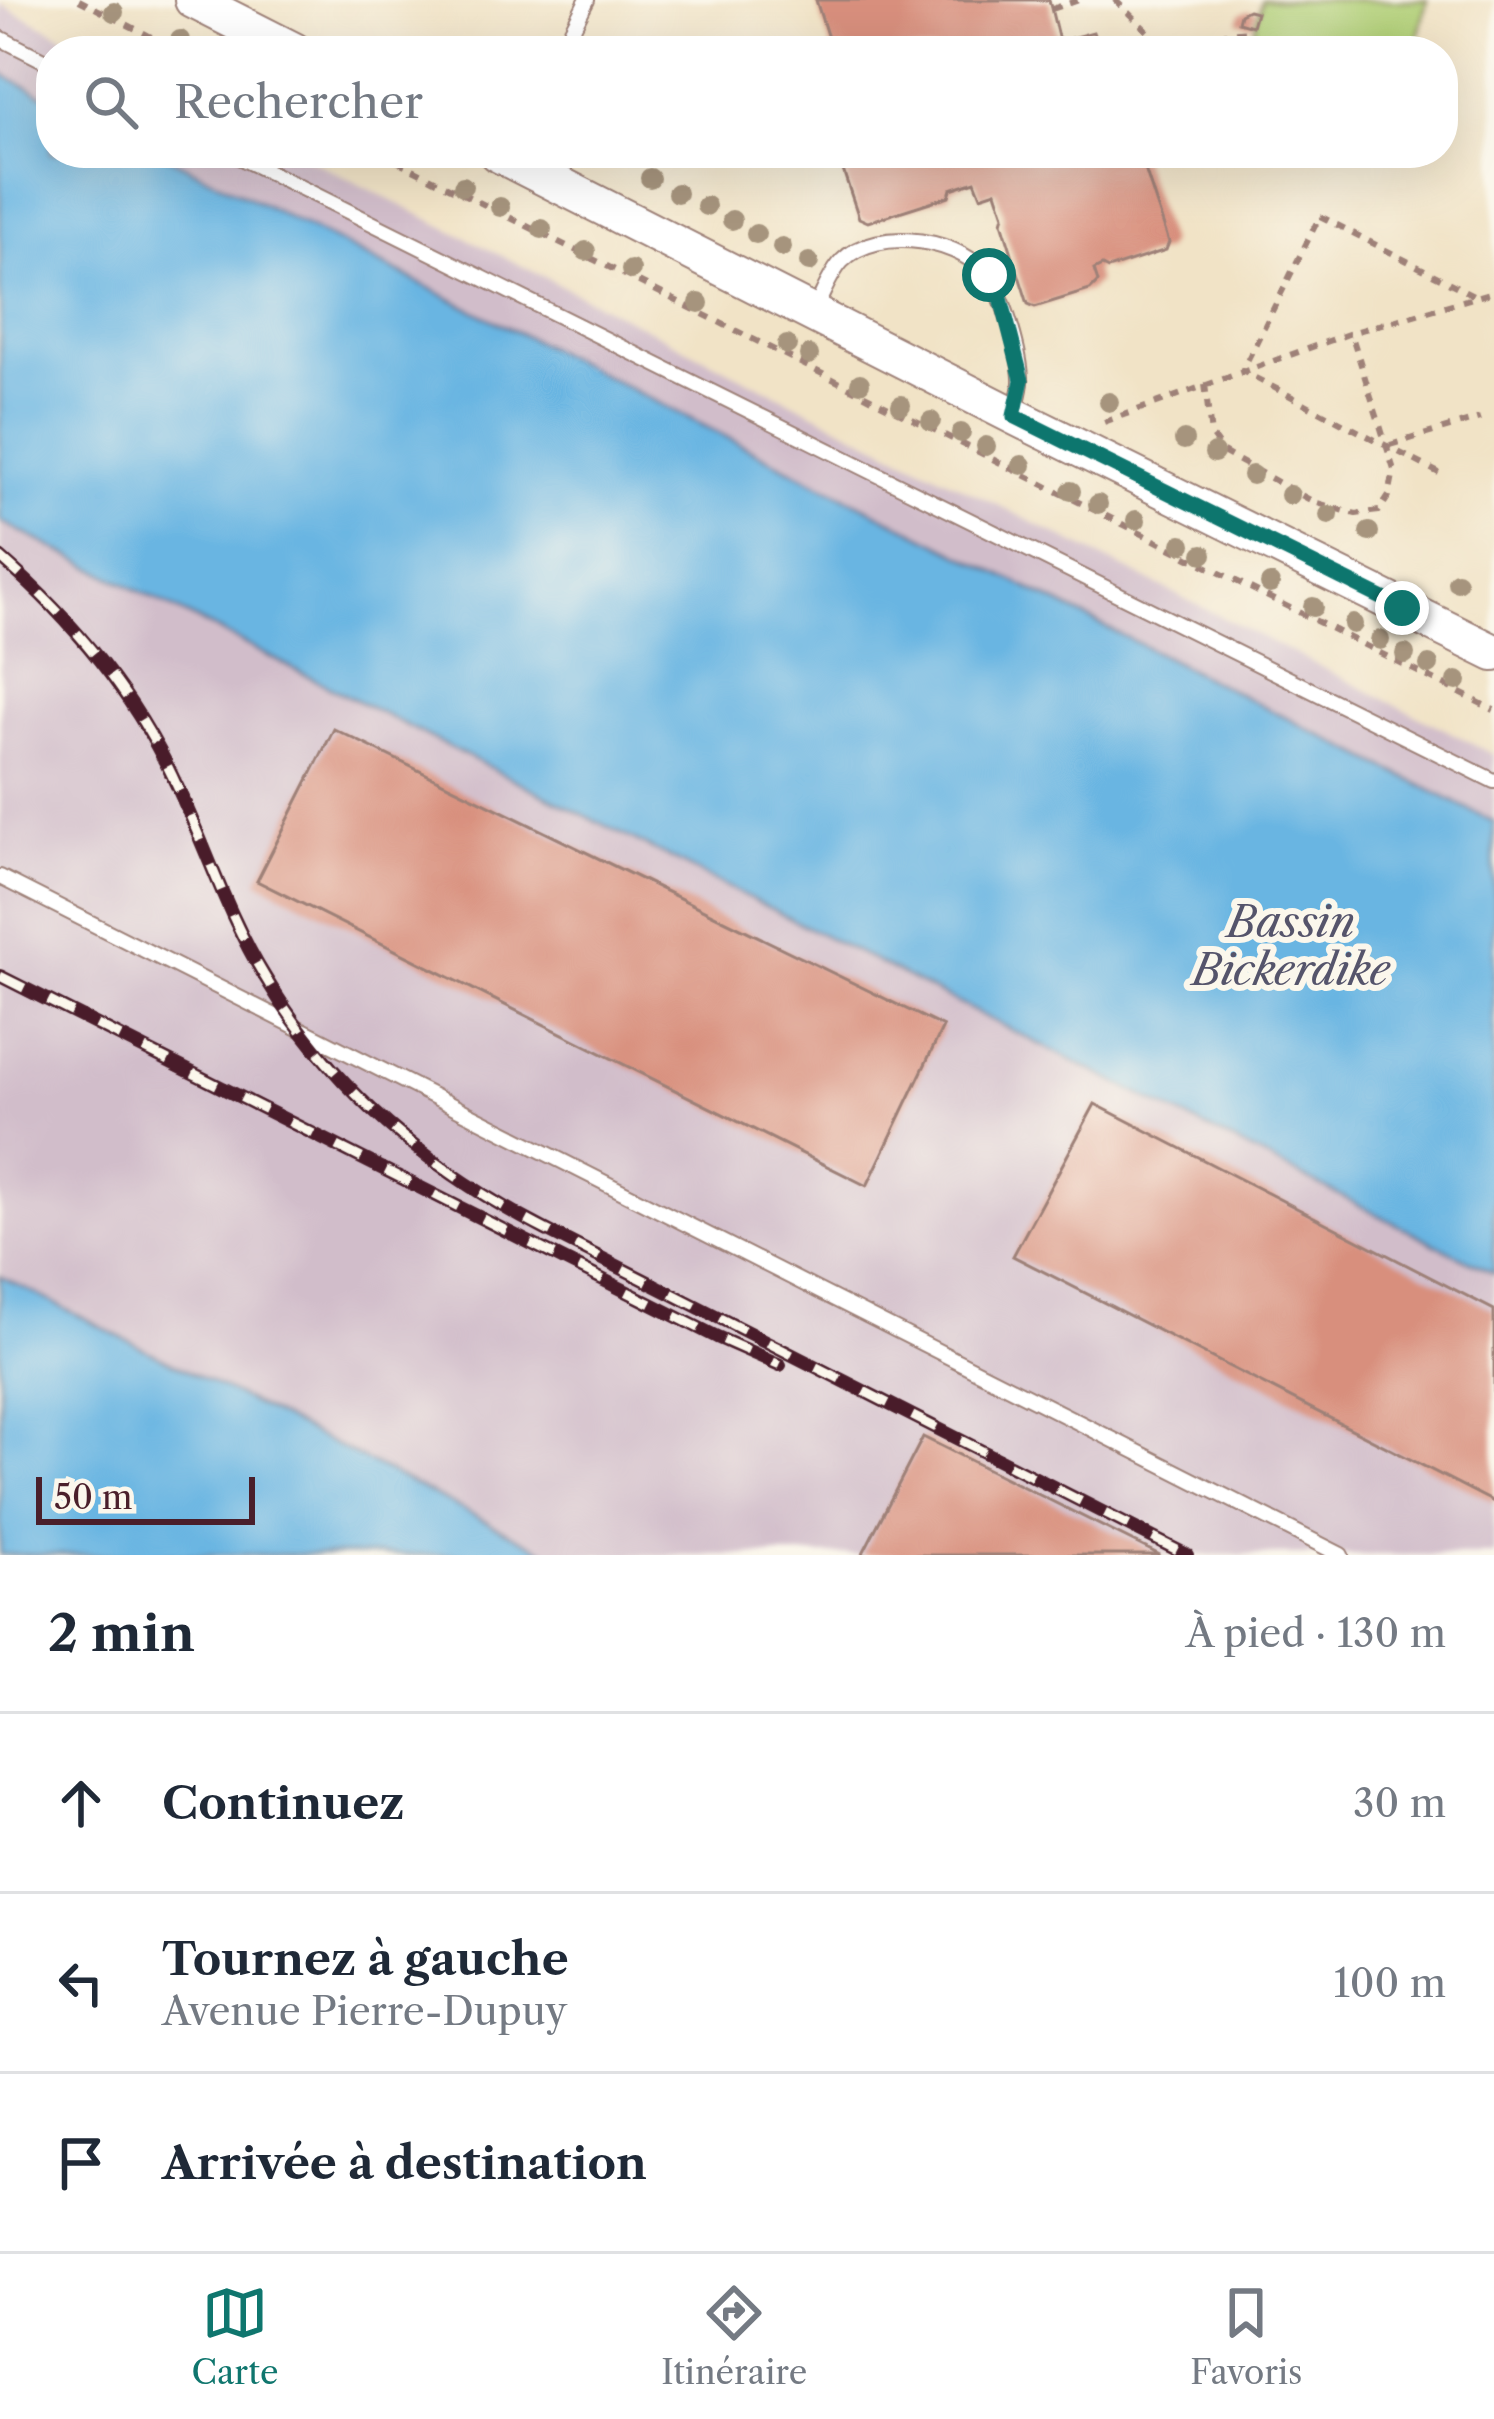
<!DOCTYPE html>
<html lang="fr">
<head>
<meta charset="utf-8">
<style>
  body { margin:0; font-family:"Libre Caslon Text",serif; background:#f2f2f3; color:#1f2937 }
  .scale { position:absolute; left:36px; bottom:30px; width:219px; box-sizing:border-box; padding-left:12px; border:6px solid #4a1f2b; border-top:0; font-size:33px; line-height:42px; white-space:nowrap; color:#4a1f2b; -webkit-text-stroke:9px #fbf7ec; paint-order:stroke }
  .stop { position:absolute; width:36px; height:36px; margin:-27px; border:9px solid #0f766e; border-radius:50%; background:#fff }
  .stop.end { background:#0f766e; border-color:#fff; box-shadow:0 3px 12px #0008 }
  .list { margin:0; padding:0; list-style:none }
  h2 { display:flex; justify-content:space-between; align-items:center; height:156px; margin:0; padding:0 48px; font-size:51px }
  h2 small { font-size:39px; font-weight:400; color:#747a83 }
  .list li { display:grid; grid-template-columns:78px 1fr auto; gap:36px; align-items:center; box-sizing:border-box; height:180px; padding:0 48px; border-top:3px solid #e0e1e3 }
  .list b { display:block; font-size:45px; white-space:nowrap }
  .list p { margin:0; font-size:39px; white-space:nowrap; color:#747a83 }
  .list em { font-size:39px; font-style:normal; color:#747a83 }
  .icon { flex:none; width:66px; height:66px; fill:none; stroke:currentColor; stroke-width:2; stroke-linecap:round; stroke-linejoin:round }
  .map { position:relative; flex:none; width:1494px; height:1555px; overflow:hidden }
  .search { position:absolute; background:#fff; box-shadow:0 12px 48px #0002; left:36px; right:36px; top:36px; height:132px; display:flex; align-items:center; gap:30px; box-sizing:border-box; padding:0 42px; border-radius:48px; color:#747a83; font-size:45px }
  .sheet { height:696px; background:#fff }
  nav { display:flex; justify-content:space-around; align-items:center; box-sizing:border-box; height:168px; border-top:3px solid #e0e1e3; background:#fff; font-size:33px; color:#747a83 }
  nav a { display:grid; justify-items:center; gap:6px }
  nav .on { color:#0f766e }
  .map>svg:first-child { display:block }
  .industrial { fill:#d1bdca }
  .green { fill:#b0cf76; stroke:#7d7750; stroke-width:3 }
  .water { fill:#69b5e2; stroke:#5a6a86; stroke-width:3 }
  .building { fill:#d88f7d }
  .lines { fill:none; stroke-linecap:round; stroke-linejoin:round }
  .service-casing { stroke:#9e8178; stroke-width:18 }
  .tertiary-casing { stroke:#9e8178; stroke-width:40 }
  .path { stroke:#9e8178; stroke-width:6; stroke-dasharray:9 9; stroke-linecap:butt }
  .service { stroke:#fff; stroke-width:14 }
  .tertiary { stroke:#fff; stroke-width:36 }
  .rail-casing { stroke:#4a1f2b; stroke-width:14 }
  .rail { stroke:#fbf7ec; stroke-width:9; stroke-dasharray:27; stroke-linecap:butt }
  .tree { fill:#a6947d }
  .route { stroke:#0f766e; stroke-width:15 }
  .labels { text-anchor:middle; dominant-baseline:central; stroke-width:12; stroke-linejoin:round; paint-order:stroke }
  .water-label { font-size:42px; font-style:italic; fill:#55546b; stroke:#fbf7ec }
</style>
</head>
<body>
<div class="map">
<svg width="1494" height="1555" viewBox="0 0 1494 1555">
  <rect width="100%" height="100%" fill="#fbf7ec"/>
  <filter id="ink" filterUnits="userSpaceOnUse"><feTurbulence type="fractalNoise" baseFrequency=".00833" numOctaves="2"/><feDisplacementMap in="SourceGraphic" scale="24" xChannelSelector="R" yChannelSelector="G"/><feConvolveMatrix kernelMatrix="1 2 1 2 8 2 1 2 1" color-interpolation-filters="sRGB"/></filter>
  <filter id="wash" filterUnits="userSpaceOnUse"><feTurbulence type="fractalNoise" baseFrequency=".004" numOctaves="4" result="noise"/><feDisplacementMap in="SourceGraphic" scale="48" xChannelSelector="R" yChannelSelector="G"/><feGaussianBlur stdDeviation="2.7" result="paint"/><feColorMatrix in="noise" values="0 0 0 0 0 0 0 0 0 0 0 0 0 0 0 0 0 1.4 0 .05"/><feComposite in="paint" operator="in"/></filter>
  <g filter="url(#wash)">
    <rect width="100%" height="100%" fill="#f1e3c6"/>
    <path class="industrial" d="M0 4 93 51H51V99L0 73Z
      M160 153H297L1494 754V822Z
      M0 521 1494 1273V1555H553L0 1276Z"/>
    <path class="green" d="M1262 0H1427L1415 51H1294L1252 41Z"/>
    <path class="water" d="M0 73 51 99V153H160L1494 822V1273L0 521Z
      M0 1276 553 1555H0Z"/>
    <g id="blocks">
      <path class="building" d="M816 0H1049L1058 37 1064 40 1093 32 1100 51H832Z
        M1248 10 1256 12 1252 26 1238 22 1240 14Z
        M1134 153 1142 160 1169 242 1166 250 1108 269 1102 266 1094 270 1098 282 1090 290 1035 307 1028 304 1002 222 1004 215 996 191 981 196 975 181 951 189 949 196 868 222 859 218 841 164 846 153Z
        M334 729 943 1027 867 1186 257 881Z
        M1095 1104 1494 1310V1502L1013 1256Z
        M923 1437 1160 1555H862Z"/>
    </g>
  </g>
  <g filter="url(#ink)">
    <use href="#blocks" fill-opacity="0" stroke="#9e8178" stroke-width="3"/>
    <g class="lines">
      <defs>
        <path id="service" d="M0 38 51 64
          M561 51 587 0
          M231 153 1494 781
          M815 309C823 294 830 274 842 261 878 224 966 239 992 281 1005 301 1020 353 1021 378 1022 389 1016 403 1014 414
          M0 877 1341 1555"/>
        <path id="tertiary" d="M193 0 294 51
          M497 153 1014 416 1494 653"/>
      </defs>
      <use href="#service" class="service-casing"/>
      <use href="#tertiary" class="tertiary-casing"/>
      <path class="path" d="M79 0 179 51
        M1115 0 1168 51
        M1052 9 1079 0
        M1206 51 1226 33 1251 31
        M381 153 1494 710
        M1205 384 1211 435 1223 452 1314 502 1356 514 1379 511 1389 496 1394 470 1351 333
        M1104 422 1351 333 1494 292
        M1390 445 1480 418
        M1439 473 1242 371 1320 216 1477 297"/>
      <use href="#service" class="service"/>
      <use href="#tertiary" class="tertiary"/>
      <defs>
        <path id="rail" d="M0 557C75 622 136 696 177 786 207 850 228 917 265 977 333 1091 430 1170 546 1230L1187 1555
          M0 976 717 1337 780 1365"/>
      </defs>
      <use href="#rail" class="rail-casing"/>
      <use href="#rail" class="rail"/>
    </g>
    <g class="tree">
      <circle cx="114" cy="12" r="10"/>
      <circle cx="180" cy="40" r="10"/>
      <circle cx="650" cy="178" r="10"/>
      <circle cx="463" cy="186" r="10"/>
      <circle cx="677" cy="193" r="10"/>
      <circle cx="706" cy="206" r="10"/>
      <circle cx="500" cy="207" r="10"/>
      <circle cx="732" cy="220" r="10"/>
      <circle cx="542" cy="229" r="10"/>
      <circle cx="756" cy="234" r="10"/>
      <circle cx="782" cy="247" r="10"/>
      <circle cx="586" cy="251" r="10"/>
      <circle cx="809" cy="262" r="10"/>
      <circle cx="631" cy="270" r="10"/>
      <circle cx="699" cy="303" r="10"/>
      <circle cx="787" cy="345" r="10"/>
      <circle cx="809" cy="355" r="10"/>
      <circle cx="860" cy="383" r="10"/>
      <circle cx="1109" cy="402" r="10"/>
      <circle cx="901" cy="405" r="10"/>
      <circle cx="931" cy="421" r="10"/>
      <circle cx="961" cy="433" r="10"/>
      <circle cx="1184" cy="440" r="10"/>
      <circle cx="986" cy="446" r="10"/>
      <circle cx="1214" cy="453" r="10"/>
      <circle cx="1022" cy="465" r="10"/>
      <circle cx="1252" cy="475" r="10"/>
      <circle cx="1071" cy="491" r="10"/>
      <circle cx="1290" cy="495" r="10"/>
      <circle cx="1098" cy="504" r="10"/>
      <circle cx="1329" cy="515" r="10"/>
      <circle cx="1136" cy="520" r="10"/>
      <circle cx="1369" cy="532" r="10"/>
      <circle cx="1182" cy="544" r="10"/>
      <circle cx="1203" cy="554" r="10"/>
      <circle cx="1457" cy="582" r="10"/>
      <circle cx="1270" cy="584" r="10"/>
      <circle cx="1313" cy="607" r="10"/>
      <circle cx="1353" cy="624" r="10"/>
      <circle cx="1380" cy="640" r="10"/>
      <circle cx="1405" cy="654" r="10"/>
      <circle cx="1429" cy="665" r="10"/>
      <circle cx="1457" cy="681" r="10"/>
    </g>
  </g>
  <g class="lines" filter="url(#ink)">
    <path class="route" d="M989 275 1001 298 1022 380 1014 416 1402 608"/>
  </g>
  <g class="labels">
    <g class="water-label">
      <text x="1291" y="922">Bassin<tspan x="1291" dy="48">Bickerdike</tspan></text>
    </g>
  </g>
</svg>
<div class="scale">50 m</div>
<div class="stop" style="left:989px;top:275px"></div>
<div class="stop end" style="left:1402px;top:608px"></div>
<div class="search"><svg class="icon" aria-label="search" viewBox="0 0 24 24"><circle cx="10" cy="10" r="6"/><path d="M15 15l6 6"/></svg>Rechercher</div>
</div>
<section class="sheet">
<h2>2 min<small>À pied · 130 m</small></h2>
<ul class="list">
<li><svg class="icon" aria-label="ahead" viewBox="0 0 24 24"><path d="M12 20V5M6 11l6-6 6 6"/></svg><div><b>Continuez</b></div><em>30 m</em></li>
<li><svg class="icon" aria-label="left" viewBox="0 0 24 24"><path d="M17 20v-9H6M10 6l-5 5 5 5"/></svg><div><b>Tournez à gauche</b><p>Avenue Pierre-Dupuy</p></div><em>100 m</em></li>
<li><svg class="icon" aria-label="arrive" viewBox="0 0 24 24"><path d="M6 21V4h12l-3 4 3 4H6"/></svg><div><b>Arrivée à destination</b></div></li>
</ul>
</section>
<nav>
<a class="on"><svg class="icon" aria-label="map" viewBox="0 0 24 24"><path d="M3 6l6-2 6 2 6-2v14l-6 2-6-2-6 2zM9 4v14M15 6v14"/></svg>Carte</a>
<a><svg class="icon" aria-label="directions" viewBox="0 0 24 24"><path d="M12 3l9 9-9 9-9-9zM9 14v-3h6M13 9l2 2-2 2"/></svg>Itinéraire</a>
<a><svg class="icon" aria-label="saved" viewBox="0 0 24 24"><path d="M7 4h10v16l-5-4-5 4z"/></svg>Favoris</a>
</nav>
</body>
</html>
